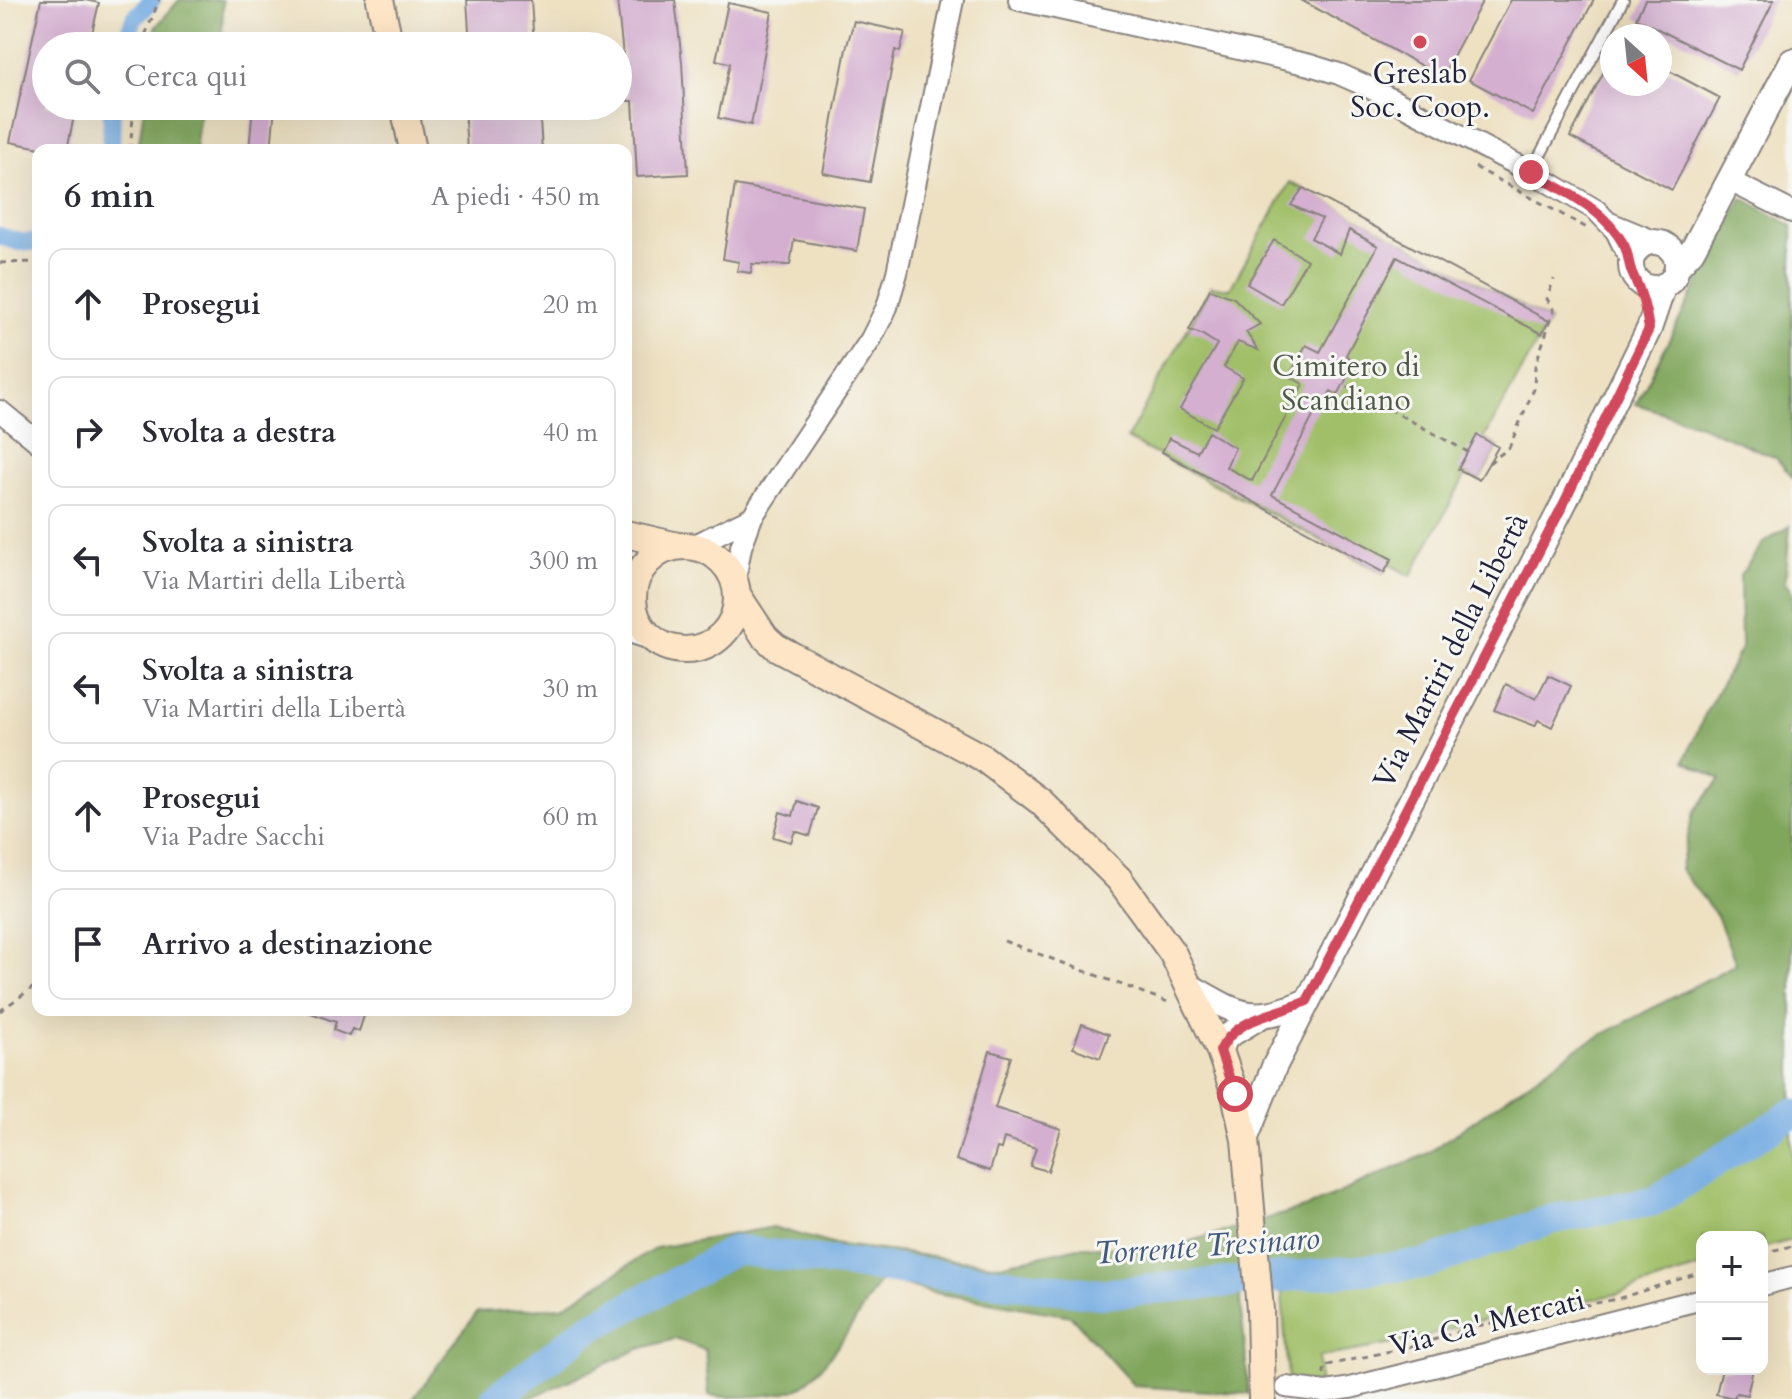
<!DOCTYPE html>
<html lang="it">
<head>
<meta charset="utf-8">
<style>
  body { margin:0; font-family:Cardo,serif; background:#f2f2f3; color:#2b2b33 }
  .controls { position:absolute; right:24px; bottom:24px; display:grid; overflow:hidden; border-radius:16px; box-shadow:0 8px 32px #0002 }
  .controls button { width:72px; height:72px; display:grid; place-items:center; padding:0; border:0; border-bottom:2px solid #e1e1e2; background:#fff; color:#2b2b33; font:40px sans-serif }
  .compass { position:absolute; left:1600px; top:24px; width:72px; height:72px; border-radius:50%; background:#fff; box-shadow:0 8px 32px #0002; rotate:153deg }
  .stop { position:absolute; width:24px; height:24px; margin:-18px; border:6px solid #d1495b; border-radius:50%; background:#fff }
  .stop.end { background:#d1495b; border-color:#fff; box-shadow:0 2px 8px #0008 }
  .list { margin:0; padding:0; list-style:none }
  h2 { display:flex; justify-content:space-between; align-items:center; height:104px; margin:0; padding:0 32px; font-size:34px }
  h2 small { font-size:26px; font-weight:400; color:#7c7c81 }
  .list li { display:grid; grid-template-columns:52px 1fr auto; gap:24px; align-items:center; box-sizing:border-box; height:112px; margin:0 16px 16px; padding:0 16px; border:2px solid #e1e1e2; border-radius:16px }
  .list b { display:block; font-size:30px; white-space:nowrap }
  .list p { margin:0; font-size:26px; white-space:nowrap; color:#7c7c81 }
  .list em { font-size:26px; font-style:normal; color:#7c7c81 }
  .icon { flex:none; width:44px; height:44px; fill:none; stroke:currentColor; stroke-width:2; stroke-linecap:round; stroke-linejoin:round }
  .map { position:relative; flex:none; width:1792px; height:1399px; overflow:hidden }
  .search { position:absolute; background:#fff; box-shadow:0 8px 32px #0002; left:32px; top:32px; width:600px; height:88px; display:flex; align-items:center; gap:20px; box-sizing:border-box; padding:0 28px; border-radius:44px; color:#7c7c81; font-size:30px }
  .panel { position:absolute; background:#fff; box-shadow:0 8px 32px #0002; left:32px; top:144px; width:600px; height:872px; border-radius:16px }
  .map>svg:first-child { display:block }
  .green { fill:#a0bf67; stroke:#617051; stroke-width:2 }
  .forest { fill:#80a65c; stroke:#51644c; stroke-width:2 }
  .lines { fill:none; stroke-linecap:round; stroke-linejoin:round }
  .canal { stroke:#73abe2; stroke-width:18 }
  .river { stroke:#73abe2; stroke-width:30 }
  .building { fill:#d4afd0 }
  .service-casing { stroke:#88827e; stroke-width:14 }
  .minor-casing { stroke:#88827e; stroke-width:24 }
  .tertiary-casing { stroke:#88827e; stroke-width:28 }
  .secondary-casing { stroke:#88827e; stroke-width:30 }
  .path { stroke:#88827e; stroke-width:3; stroke-dasharray:6 6; stroke-linecap:butt }
  .service { stroke:#fff; stroke-width:10 }
  .minor { stroke:#fff; stroke-width:20 }
  .tertiary { stroke:#fff; stroke-width:24 }
  .secondary { stroke:#fde5c5; stroke-width:26 }
  .route { stroke:#d1495b; stroke-width:10 }
  .poi-dot { fill:#d1495b; stroke:#f6f6f2; stroke-width:3 }
  .labels { text-anchor:middle; dominant-baseline:central; stroke-width:6; stroke-linejoin:round; paint-order:stroke }
  .poi-label { font-size:30px; fill:#22223b; stroke:#f6f6f2 }
  .park-label { font-size:30px; fill:#4e594a; stroke:#f6f6f2 }
  .street-label { font-size:30px; fill:#22223b; stroke:#f6f6f2 }
  .water-label { font-size:32px; font-style:italic; fill:#42597e; stroke:#f6f6f2 }
</style>
</head>
<body>
<div class="map">
<svg width="1792" height="1399" viewBox="0 0 1792 1399">
  <rect width="100%" height="100%" fill="#f6f6f2"/>
  <filter id="ink" filterUnits="userSpaceOnUse"><feTurbulence type="fractalNoise" baseFrequency=".0125" numOctaves="2"/><feDisplacementMap in="SourceGraphic" scale="16" xChannelSelector="R" yChannelSelector="G"/><feConvolveMatrix kernelMatrix="1 2 1 2 8 2 1 2 1" color-interpolation-filters="sRGB"/></filter>
  <filter id="wash" filterUnits="userSpaceOnUse"><feTurbulence type="fractalNoise" baseFrequency=".006" numOctaves="4" result="noise"/><feDisplacementMap in="SourceGraphic" scale="32" xChannelSelector="R" yChannelSelector="G"/><feGaussianBlur stdDeviation="1.8" result="paint"/><feColorMatrix in="noise" values="0 0 0 0 0 0 0 0 0 0 0 0 0 0 0 0 0 1.4 0 .05"/><feComposite in="paint" operator="in"/></filter>
  <g filter="url(#wash)">
    <rect width="100%" height="100%" fill="#eee1c2"/>
    <path class="green" d="M1290 182 1549 321 1484 439 1498 447 1479 480 1466 474 1411 576 1389 564 1384 573 1127 439 1211 286 1230 289Z
      M1792 1114V1240L1762 1248V1237H1702V1267L1618 1294 1477 1321 1416 1340 1319 1357V1384L1288 1381 1281 1278 1425 1264 1553 1219 1655 1201Z"/>
    <path class="forest" d="M179 0H223L222 46H152L155 28Z
      M144 106H201L195 150H138Z
      M1742 198 1792 226V477L1776 458 1700 425 1636 404Z
      M1790 526 1785 583 1792 592V702L1788 738 1792 740V1114L1655 1201 1553 1219 1425 1264 1239 1282 1249 1394 1134 1386 1071 1316 930 1292 882 1278C859 1313 837 1355 805 1384 790 1397 729 1399 709 1395L705 1350 675 1339 639 1349 528 1399H413L477 1312 562 1307 656 1248 773 1227 832 1244 1000 1265 1078 1247 1167 1248 1307 1207 1425 1155 1577 1048 1736 964 1717 916 1680 869 1694 812 1720 779 1684 761 1707 710 1741 648 1740 575 1763 543Z"/>
    <g class="lines">
      <path class="canal" d="M124 46 134 19 152 0
        M111 150 112 106
        M0 236 19 242H38"/>
      <path class="river" d="M495 1399 586 1330 735 1250 1100 1294 1425 1264 1553 1219 1655 1201 1792 1114"/>
    </g>
    <g id="blocks">
      <path class="building" d="M41 0H85L99 3 89 46H46V106H76L67 150H50L10 142Z
        M467 0H531L534 46H470Z
        M617 0H675L682 62 688 174 637 177 633 101H628Z
        M1301 0H1483L1442 77Z
        M1511 0H1594L1533 114 1469 80Z
        M1645 0H1774L1739 70 1636 18Z
        M728 3 772 12 751 125 718 118 730 63 716 60Z
        M854 21 905 32 900 52 895 50 870 182 823 173 846 49Z
        M1612 56V84H1660V66L1720 98 1672 190 1570 137Z
        M253 106H275L271 150H249Z
        M464 106H539L542 150H467Z
        M735 185 864 209 857 251 794 240 790 265 752 264 751 273 737 271 739 262 723 259Z
        M1303 188 1549 321 1542 334 1397 257 1346 355 1349 358 1340 372 1348 376 1338 395 1331 391 1322 406 1319 405 1272 495 1392 559 1384 573 1162 452 1169 438 1197 452 1208 432 1235 448 1226 467 1252 481 1303 384 1289 376 1306 345 1320 352 1378 246 1349 230 1340 254 1311 238 1322 219 1291 205Z
        M1274 240 1307 260 1281 304 1247 284Z
        M1210 289 1234 298 1260 324 1246 332 1258 350 1238 342 1224 367 1243 378 1214 428 1180 409 1217 344 1201 334 1189 330Z
        M1477 435 1498 447 1479 480 1458 469Z
        M1548 675 1571 686 1552 727 1538 720 1535 726 1494 710 1506 684 1536 699Z
        M797 801 818 808 810 836 795 831 791 842 773 837 780 812 793 816Z
        M308 1010H366L359 1031 352 1029 349 1036 333 1030 336 1022 308 1012Z
        M1082 1024 1109 1034 1100 1058 1073 1048Z
        M990 1051 1011 1057 995 1108 1061 1129 1048 1171 1030 1166 1036 1148 1004 1138 1001 1149 997 1148 990 1171 956 1160Z
        M1722 1369H1753L1747 1395 1736 1393 1734 1398 1716 1394Z"/>
    </g>
  </g>
  <g filter="url(#ink)">
    <use href="#blocks" fill-opacity="0" stroke="#88827e" stroke-width="2"/>
    <g class="lines">
      <defs>
        <path id="service" d="M1531 172 1623 0"/>
        <path id="minor" d="M1019 0 1310 65 1339 74 1364 85 1531 172 1596 210 1616 231 1631 262
          M1728 180 1792 212
          M1610 223 1656 242
          M0 411 38 442
          M693 546 752 517
          M735 580 741 547 752 517 871 339 887 307 897 273 953 0
          M626 601 633 593
          M626 631 654 640
          M1762 1285 1792 1277
          M1286 1387 1325 1392 1350 1388 1702 1299"/>
        <path id="tertiary" d="M1631 265a23 23 0 1 1 46 0a23 23 0 1 1-46 0Z
          M1677 267 1692 251 1792 61
          M1189 986C1238 1014 1252 1026 1307 1001
          M1220 1051 1226 1037 1261 1016
          M1245 1140 1274 1067 1564 503 1649 329 1664 285"/>
        <path id="secondary" d="M380 0 390 46
          M404 106 413 150
          M626 534 678 546
          M633 598a52 52 0 1 1 104 0a52 52 0 1 1-104 0Z
          M738 596 765 637 776 647 983 758 1041 802 1119 879 1173 954 1220 1051 1235 1094 1245 1140 1260 1310 1262 1399"/>
      </defs>
      <use href="#service" class="service-casing"/>
      <use href="#minor" class="minor-casing"/>
      <use href="#tertiary" class="tertiary-casing"/>
      <use href="#secondary" class="secondary-casing"/>
      <path class="path" d="M141 46 159 0
        M130 150 134 106
        M1475 167 1587 228
        M0 263 38 262
        M1347 386 1468 452
        M1489 463 1509 448 1534 389 1535 366 1554 310 1547 299 1554 279
        M1004 941 1168 1002 1170 1000
        M0 1011 38 984
        M1762 1253 1792 1246
        M1324 1375V1366L1417 1345 1477 1326 1617 1299 1702 1272"/>
      <use href="#service" class="service"/>
      <use href="#minor" class="minor"/>
      <use href="#tertiary" class="tertiary"/>
      <use href="#secondary" class="secondary"/>
    </g>
  </g>
  <g class="lines" filter="url(#ink)">
    <path class="route" d="M1235 1094 1220 1051C1235 1017 1276 1015 1307 1001L1564 503 1649 329C1646 308 1642 293 1633 275 1628 265 1629 254 1624 245 1604 208 1565 192 1531 172"/>
  </g>
  <circle class="poi-dot" cx="1420" cy="42" r="8"/>
  <g class="labels">
    <g class="poi-label">
      <text x="1420" y="73">Greslab<tspan x="1420" dy="34">Soc. Coop.</tspan></text>
    </g>
    <g class="park-label">
      <text x="1346" y="366">Cimitero di<tspan x="1346" dy="34">Scandiano</tspan></text>
    </g>
    <g class="street-label">
      <text transform="translate(1451 651) rotate(-63)">Via Martiri della Libertà</text>
      <text transform="translate(1487 1323) rotate(-14)">Via Ca' Mercati</text>
    </g>
    <g class="water-label">
      <text transform="translate(1207 1246) rotate(-4)">Torrente Tresinaro</text>
    </g>
  </g>
</svg>
<div class="controls">
<button>+</button>
<button>−</button>
</div>
<svg class="compass" viewBox="-18 -18 36 36"><path d="M0-13l5 13h-10z" fill="#e53935"/><path d="M0 13l5-13h-10z" fill="#7c7c81"/></svg>
<div class="stop" style="left:1235px;top:1094px"></div>
<div class="stop end" style="left:1531px;top:172px"></div>
<div class="search"><svg class="icon" aria-label="search" viewBox="0 0 24 24"><circle cx="10" cy="10" r="6"/><path d="M15 15l6 6"/></svg>Cerca qui</div>
<section class="panel">
<h2>6 min<small>A piedi · 450 m</small></h2>
<ul class="list">
<li><svg class="icon" aria-label="ahead" viewBox="0 0 24 24"><path d="M12 20V5M6 11l6-6 6 6"/></svg><div><b>Prosegui</b></div><em>20 m</em></li>
<li><svg class="icon" aria-label="right" viewBox="0 0 24 24"><path d="M7 20v-9h11M14 6l5 5-5 5"/></svg><div><b>Svolta a destra</b></div><em>40 m</em></li>
<li><svg class="icon" aria-label="left" viewBox="0 0 24 24"><path d="M17 20v-9H6M10 6l-5 5 5 5"/></svg><div><b>Svolta a sinistra</b><p>Via Martiri della Libertà</p></div><em>300 m</em></li>
<li><svg class="icon" aria-label="left" viewBox="0 0 24 24"><path d="M17 20v-9H6M10 6l-5 5 5 5"/></svg><div><b>Svolta a sinistra</b><p>Via Martiri della Libertà</p></div><em>30 m</em></li>
<li><svg class="icon" aria-label="ahead" viewBox="0 0 24 24"><path d="M12 20V5M6 11l6-6 6 6"/></svg><div><b>Prosegui</b><p>Via Padre Sacchi</p></div><em>60 m</em></li>
<li><svg class="icon" aria-label="arrive" viewBox="0 0 24 24"><path d="M6 21V4h12l-3 4 3 4H6"/></svg><div><b>Arrivo a destinazione</b></div></li>
</ul>
</section>
</div>
</body>
</html>
